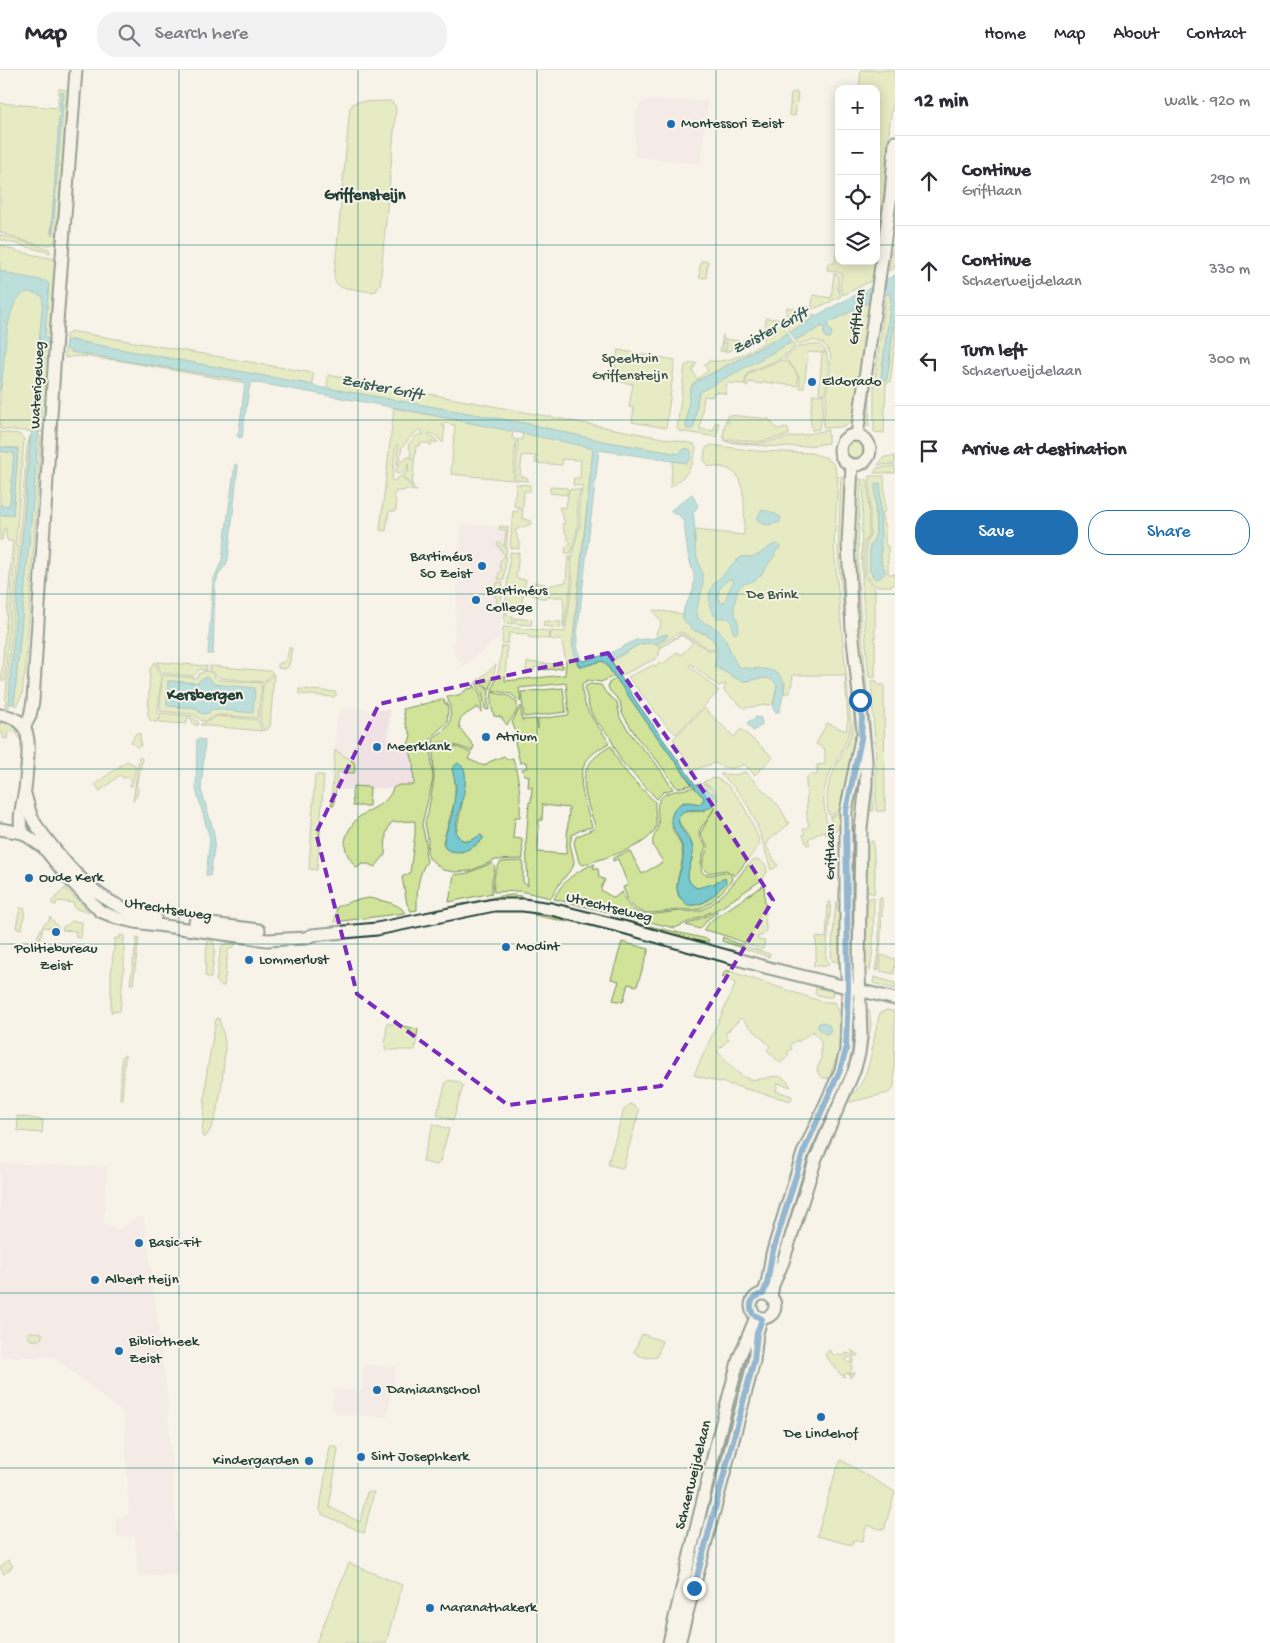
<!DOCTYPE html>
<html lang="en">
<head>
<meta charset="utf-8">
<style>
  body { margin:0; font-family:"Gochi Hand",sans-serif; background:#f2f2f3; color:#2b2b33 }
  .controls { position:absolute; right:15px; top:15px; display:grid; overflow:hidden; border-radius:10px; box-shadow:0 2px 12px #0003 }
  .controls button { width:45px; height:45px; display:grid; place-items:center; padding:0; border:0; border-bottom:1px solid #e1e1e2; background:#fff; color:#2b2b33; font:25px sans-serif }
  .stop { position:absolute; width:15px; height:15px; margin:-11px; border:4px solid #1f6fb2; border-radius:50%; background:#fff }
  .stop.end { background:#1f6fb2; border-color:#fff; box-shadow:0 1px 5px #0008 }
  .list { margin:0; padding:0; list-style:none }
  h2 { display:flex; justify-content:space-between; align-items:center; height:65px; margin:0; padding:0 20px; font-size:21px }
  h2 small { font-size:16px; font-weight:400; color:#7c7c81 }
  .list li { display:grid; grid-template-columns:32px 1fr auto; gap:15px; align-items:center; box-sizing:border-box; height:90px; padding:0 20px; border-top:1px solid #e1e1e2 }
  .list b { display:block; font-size:19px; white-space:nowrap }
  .list p { margin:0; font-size:16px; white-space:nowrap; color:#7c7c81 }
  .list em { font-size:16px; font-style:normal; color:#7c7c81 }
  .actions { display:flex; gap:10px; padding:15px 20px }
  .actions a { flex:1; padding:11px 0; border:1px solid #1f6fb2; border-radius:20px; text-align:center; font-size:18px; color:#1f6fb2 }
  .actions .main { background:#1f6fb2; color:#fff }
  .icon { flex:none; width:28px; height:28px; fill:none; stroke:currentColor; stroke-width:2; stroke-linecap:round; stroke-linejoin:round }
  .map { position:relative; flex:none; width:895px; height:1573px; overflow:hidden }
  header { display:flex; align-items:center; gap:30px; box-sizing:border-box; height:70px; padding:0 25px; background:#fff; border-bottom:1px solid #e1e1e2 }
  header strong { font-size:24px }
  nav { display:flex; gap:28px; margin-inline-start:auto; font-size:18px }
  .search { width:350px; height:45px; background:#f2f2f3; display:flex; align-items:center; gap:12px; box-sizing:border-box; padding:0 18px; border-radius:20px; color:#7c7c81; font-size:19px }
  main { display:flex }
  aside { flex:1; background:#fff }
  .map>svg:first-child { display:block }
  .built { fill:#f0e1e4 }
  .green { fill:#d1e398; stroke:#789066; fill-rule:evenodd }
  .water { fill:#77c8cf; stroke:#549091; fill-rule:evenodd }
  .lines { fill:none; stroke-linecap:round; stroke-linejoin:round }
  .secondary-casing { stroke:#1f3d34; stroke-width:15 }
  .secondary { stroke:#f7f3e8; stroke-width:11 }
  .route { stroke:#1f6fb2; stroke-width:6 }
  .marked { fill:none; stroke:#7b2cbf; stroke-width:4; stroke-dasharray:10 6; stroke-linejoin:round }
  .grid { fill:none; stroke:#0f766e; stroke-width:1; stroke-opacity:0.55 }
  .poi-dot { fill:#1f6fb2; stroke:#f7f3e8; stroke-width:2 }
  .labels { text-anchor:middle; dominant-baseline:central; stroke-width:4; stroke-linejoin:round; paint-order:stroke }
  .poi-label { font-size:15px; fill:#1f3d34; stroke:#f7f3e8; text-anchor:start }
  .street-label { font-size:15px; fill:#1f3d34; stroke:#f7f3e8 }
  .park-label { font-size:15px; fill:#3a5643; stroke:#f7f3e8 }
  .neighbourhood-label { font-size:16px; font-weight:bold; fill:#1f3d34; stroke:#f7f3e8 }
  .water-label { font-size:16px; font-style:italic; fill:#315953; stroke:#f7f3e8 }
</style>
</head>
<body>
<header>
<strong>Map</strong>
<div class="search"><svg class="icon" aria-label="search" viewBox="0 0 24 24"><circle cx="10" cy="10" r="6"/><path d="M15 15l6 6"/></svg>Search here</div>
<nav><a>Home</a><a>Map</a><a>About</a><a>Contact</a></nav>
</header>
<main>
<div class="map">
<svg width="895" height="1573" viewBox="0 0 895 1573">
  <rect width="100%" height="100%" fill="#f7f3e8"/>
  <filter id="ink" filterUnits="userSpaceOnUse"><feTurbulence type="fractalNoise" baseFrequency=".02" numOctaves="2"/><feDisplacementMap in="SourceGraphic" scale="10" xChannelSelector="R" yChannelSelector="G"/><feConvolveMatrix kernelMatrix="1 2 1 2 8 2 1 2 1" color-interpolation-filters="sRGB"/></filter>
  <g filter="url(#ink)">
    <path class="built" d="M644 30 708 31 700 94 634 87 637 40 638 36Z
      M461 454 509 457 500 567 464 596 453 584Z
      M343 638 390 640 388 673 420 674 418 717 332 720 337 649Z
      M0 1093 107 1097 104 1153 119 1160 136 1148 144 1147 167 1325 179 1504 138 1506 135 1466 117 1467 116 1449 128 1446 129 1442 124 1344 54 1287H0Z
      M364 1294 396 1297 387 1347 338 1344 332 1338 334 1319 362 1321Z"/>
    <path class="green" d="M861 0H894L895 18 889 59 890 89 877 202H874L873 210 843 225 840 219 842 204 834 201 827 200 828 193H834L835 191 839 160V191H876V19H859Z
      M59 19 68 20 58 148H54L63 22 61 25 51 164H53L54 151H58C57 159 57 168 53 174 40 178 13 167 0 162V33L58 38Z
      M794 22 798 23 795 46 789 45 790 34H792L790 33 791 24Z
      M390 31 395 35 396 40 380 215 376 221 371 222 341 217 336 213 334 208 350 38 353 34 357 32Z
      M0 165 49 179 50 183 2 170 0 169Z
      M895 172V198L889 201 891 185Z
      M0 175 19 182 60 190 49 363 0 359Z
      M701 191H708L706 208 699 207 700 200 699 198 700 197Z
      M834 203 839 206 838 219 841 226C823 236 806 243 786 245L787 237 803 241V238H812L813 225 831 228Z
      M889 223 891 230 881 307 889 297 895 242V272L890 312 886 313 884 363 874 362V317L886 224Z
      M870 232 869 239 871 240 861 290 854 350H852V353L840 357 823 358 831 286C824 268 813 268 798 275L795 270 823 256 825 259 823 262 830 268 832 263 827 255 828 253Z
      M815 244V247L790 262 788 257 789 250 802 249Z
      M766 248 786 250 783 256 788 263 693 313 690 320 686 356 694 357 698 327 700 321 792 272 795 277 780 289 748 302 744 314 727 313 725 325 724 323 714 322 712 327 704 326 700 359 714 361 715 353H719L717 367 679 361 677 359 685 296 691 293H697L692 300 697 309 708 301 704 294H707L708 291C729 293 745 284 763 273Z
      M878 250 870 324 869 357 863 352Z
      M70 261 313 303 312 315 71 270 66 271V266Z
      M723 265V269L748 272 726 282H725L727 273 723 272 724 282 720 281Z
      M811 274 820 275 826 281 821 283 808 282 804 318H800C801 304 793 296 784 288L798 277Z
      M65 277 71 282 243 310 245 313 116 290C95 290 86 283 65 288Z
      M618 280 675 290 666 358 632 352 634 338 629 337 633 314 613 311Z
      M826 282 828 292 825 324 819 323 822 284Z
      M782 290C793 294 799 304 798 316L763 312 762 314 749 312 748 315H745L747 306 751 302Z
      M328 305 694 374 696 378C693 396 687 407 670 417L673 391 687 393 685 379 679 384 602 371 524 353 327 318Z
      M813 324 824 325 822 348 819 359 812 360 810 347Z
      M394 338 513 361 512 369H516L513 410 451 404 455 355 443 353 442 356H445L443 373 435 365 430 363 429 366 435 369 438 372H431V376L429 373H420V375L416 376 412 414 414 418 402 405 409 401 408 393 407 399 399 404 397 402 395 403C397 395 402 389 409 387L413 390 410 386 411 382 408 375 417 365H423V362L419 360C411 364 408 372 402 377L400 387 401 388 397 395 398 375 396 374 392 410 394 411 401 406 413 419 417 421 405 419 404 421H396L394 425 396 433V441H389L386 461 380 460Z
      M728 345 769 349 777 359 788 358 789 365 757 372 723 368 725 353H729V351H725Z
      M853 358 839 374 834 375 840 364Z
      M828 360V373C795 380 761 376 727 372L724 370 756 374Z
      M0 362 19 364 24 369 5 611H1L13 471H8L6 467V459L4 458 2 470H0V445H13L18 378 0 377Z
      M523 362 584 376 593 379 572 574 578 595 602 591 606 594 614 606 601 612 588 610 582 614C582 643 597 651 609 673 601 678 592 683 587 690 574 709 587 738 592 757L580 760 572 765 570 774 574 791 573 797 560 813 551 828 520 821 494 822C493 812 494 800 501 792L523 791V812L528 816 526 774 529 732H531L532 717H528L529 706 524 705 522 699 527 698 526 692 520 693 515 672 518 668 521 667V665H517L512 652 521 636 522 650 536 649 538 659V649L569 645 566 613 519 618 521 632 511 624 492 620 499 599 502 576H507L505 611 565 605 566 592 562 572 560 570 550 569 551 561 565 562 573 512 571 494 574 477 580 455 579 433 583 416 573 415 574 408H580L581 390 562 389V395L535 393 536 386 522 385 520 406 528 408V411L515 410 518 369 522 370ZM543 733 544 735 569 738 566 784 538 782 539 750H542Z
      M38 365 41 366 25 607H24L22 625 16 636 14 634Z
      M30 366 9 634V637H5L27 377Z
      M847 380a8 8 0 1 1 16 0a8 8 0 1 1-16 0Z
      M711 375 756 381 811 383 827 388V390C835 392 836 398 836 406H838L834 478 851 656C843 690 816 706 826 746L825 747 831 763 826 765 824 761 808 769 810 774 807 775 803 765 805 764 803 760 809 756 807 747 806 709 809 705H817V701L819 699H817V695L825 694V679L816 674 827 653 846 661 848 650 845 605H793L790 623H784L785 612 739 598 732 591 716 560 702 553 698 548 696 541 700 525 695 479V460L744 465C744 448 748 408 730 400 724 396 714 397 707 396V394L704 390 705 379Z
      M0 381 14 383 10 434 7 436 0 435Z
      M895 386V394L878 395 884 387Z
      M895 396V403H874L877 398Z
      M841 406 846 407 860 661 841 740 829 745C819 703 851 686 854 649L838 483Z
      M870 406H884L885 441 883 442V455H885V475L888 476V504H895V514L890 516H875L866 505V473L870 465ZM880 413 881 493 885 500 873 507 870 500V476L876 466 875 439Z
      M859 409H862C858 447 857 485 859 524 863 596 875 668 873 741L866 740 853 479 857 411Z
      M865 409 868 410 869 465 864 473V506L875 519V608L869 607C863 541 858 475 865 409Z
      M516 414 530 415V421H524L523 437 514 436Z
      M550 417 567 418V425L550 423Z
      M569 419 581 420 577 431 578 456 571 483H565L566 477 571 473 567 469V464L565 463 562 454 565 453 559 437 566 438Z
      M518 439H523L522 448 530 451 531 454 515 460 519 473V479L510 478 513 441 517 442Z
      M500 456 508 457 504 510 498 509 499 502 502 500 500 497V491L505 486 497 474 499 472 506 478 504 476 506 460 499 459Z
      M510 482 519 483 516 508 526 510 521 536 516 535 514 541 507 540V545L513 546V554L504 553Z
      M568 487H571V514L564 558H563L564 540 563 527H548V516L566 512Z
      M498 512 503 513 500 539 496 535 497 529 494 525 497 523 495 517Z
      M532 512 545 514 546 528H541L529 524Z
      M653 540 683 544V549C686 552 689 556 692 559 702 567 713 559 717 579H709L682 562 678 563 659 576 658 573 666 569V564L657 567 656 562 660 558 661 552Z
      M515 548 532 550 531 555 515 554Z
      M544 551 561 552 560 558 543 556Z
      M503 557 549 561 548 569 528 567V564L509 563 508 573H502Z
      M682 564 708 580 717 581 715 597C722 600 738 611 744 611 756 611 768 602 777 615L773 634 744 638 724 621 726 614 718 616 691 594 689 596 719 621 676 664 666 655 628 607 654 595 656 596 661 592 663 594 677 582 681 585 693 573 681 565 660 578 659 585 655 589 620 606 612 591 640 574 656 573 660 578 679 565Z
      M289 578H292L289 596 285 599 278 598V594C287 592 288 586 289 578Z
      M155 592 161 607 157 652 151 651 148 646 150 599Z
      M157 592 207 596 206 600H202L201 598 193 606 162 603H161Z
      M527 592 563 595V598L544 600 543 596 534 597V601H526Z
      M496 595 490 619 478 610Z
      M210 596 269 601 273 603 264 612 220 608 209 600Z
      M206 601 210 602 218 610 262 613 258 648 218 645 206 651H202L193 644 160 641 162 605 196 608 200 603ZM168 611 198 613 212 611 214 614 198 641V638L167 635Z
      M274 604 270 657 264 661 260 650 263 615Z
      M616 608 692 715 677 718 657 690 638 669 622 643 620 631 610 621 608 617 609 613Z
      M477 611 489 621 488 632 489 640 485 639 482 622 475 612Z
      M871 611H877V615H884L885 741H876V689Z
      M473 614 480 623 482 640 481 642 478 637C450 653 457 654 474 676L472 681 446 672 433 673 434 667C438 664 445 661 448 656 453 648 450 635 447 626L459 625 469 618 471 619 474 617Z
      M590 614 601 615 606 623 617 632 620 648 635 670 655 692 673 719 663 722 657 729 621 691 610 667 594 648 590 640 585 619 586 616Z
      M563 618 566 642 524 647 521 622Z
      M299 619 335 622 337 624 334 627 299 624Z
      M492 622 509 626 517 632V641L507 655 501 647 494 646 491 634Z
      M440 630H444L445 634 447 633 448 640 447 653 434 664 430 671 433 709 422 754 426 774 425 783 427 791C417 807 417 821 417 840L411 841 407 834 402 807 410 803 415 764V751L393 752 390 754 386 764 385 785 375 797 368 794H362L357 798C346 786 341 775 349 760 352 755 355 750 359 747 371 738 389 734 393 718L399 715H414L413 691 408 675 411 665 406 655 403 639Z
      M704 638 734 667 741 659 773 687 755 705 744 694C733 700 725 699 715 693L699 698 693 701 673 669Z
      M160 643 192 646 199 653 198 655H194L191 648 188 647 186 654 159 652Z
      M217 646 258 650 262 661 200 655Z
      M0 648C13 651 19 659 24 671H21L16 662 8 661 7 669 3 668V662H0Z
      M136 663 140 664 141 675 137 677 131 672Z
      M445 674 457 677 471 683 468 689 484 696 489 692 504 686 507 689 513 688C519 709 521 724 520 747H515L513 768 522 769 523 789 495 790 470 801 455 802 443 800 429 788 427 783 428 769 425 753 428 743 434 709 433 675ZM455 709 463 729 456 763C463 775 471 771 481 765L483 767V769L476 775 461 782 444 776 443 772 455 730Z
      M611 676C621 702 636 712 655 732 654 740 658 750 655 759 647 778 602 788 583 795L579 792 574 773 576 767 593 759 595 757C594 750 591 745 589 738 580 706 582 693 611 676Z
      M861 678V740H849Z
      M335 680 354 692 355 698 354 703 337 702 334 735H331Z
      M139 687 142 688V690L136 716 138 718 137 725 133 731Z
      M127 691 136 696 132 716H130L131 710 129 707 123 708 120 705 100 721 95 714Z
      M745 702 779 736 789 754 769 770 766 776 778 796 771 800C759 761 754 731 720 704L735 705Z
      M315 705H324L317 800 309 799Z
      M714 708C736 712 754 755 760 774L735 806 726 800 708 803C697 795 706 786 708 777L700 764 718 731 715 720 703 712Z
      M701 713C722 722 719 733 707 750 704 754 699 759 699 764 699 770 705 772 706 777 704 783 694 805 709 805 717 805 722 800 730 803L732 808 731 811C723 821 711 834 699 839 693 841 685 839 679 840 650 842 634 852 623 817L628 815 618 789 613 791V788L630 781 642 804 663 792C660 786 655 781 653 775 651 768 657 763 658 756 660 746 653 734 663 726 671 720 685 720 694 717L704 728V730L700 734 683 732 672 758C675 765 681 772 682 780 685 796 672 811 679 827L692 835C708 835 717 822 726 809L708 816 697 818C678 808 695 793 693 778 691 761 654 737 704 741L707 719 697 715Z
      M354 716 368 717 370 718 369 736H353L352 722Z
      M841 742 842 756 835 761 830 747Z
      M873 771 875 803 874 824 866 821V808L864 807V774Z
      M860 774 858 871H850L849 778Z
      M754 790H760L766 796 767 802 763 809 722 837 675 858 554 829C562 811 577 800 595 794L593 798 598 799 599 807 605 810 601 818 602 821 614 828 622 822C633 854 654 843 681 841 689 841 696 843 704 839 716 832 727 821 736 810 742 803 746 795 754 790Z
      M492 793 495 797 492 811V823L449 832 454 805 468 803Z
      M764 815 766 861 763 865 757 867 758 870 765 871 763 879C743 874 724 863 703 860L713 849Z
      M65 818 89 842V843L74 838V833L57 831 56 835 52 834V831Z
      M513 825 521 826 516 830 429 844 425 842 500 826Z
      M369 828C381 831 399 832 405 843L334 852 337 837 352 831Z
      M866 828H874L873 879 870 900 863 898Z
      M879 828H882C882 852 881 876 878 901L875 900 879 878Z
      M828 832H831L826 887 829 894 827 896H813L816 888V867L826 868Z
      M836 832H837V839H840L843 894 833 891 831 888Z
      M20 838 25 839 22 859 16 858Z
      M717 841 718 842 708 849 700 859 686 855Z
      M539 842 568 849V852L534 845Z
      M50 847 58 857V859L43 857 40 869 37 867 44 854 48 852Z
      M72 851 82 852 81 868 75 867 76 861 62 860 63 857 69 854Z
      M627 851 707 869 709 870 708 872 692 871Z
      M120 865 124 866V894L120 941 111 942V904L115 868 120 869Z
      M723 867 735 873 770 884 769 887 722 871Z
      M137 868H139L133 914H130Z
      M208 870 213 871 215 879 211 908 205 906 206 892 205 891Z
      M622 872 649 879 637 916 628 914 623 932 613 930 619 911 611 909Z
      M227 873 237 874 228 880 224 916H221L216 911 221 877Z
      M881 885 895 889 894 904 880 901Z
      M726 900 811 928 824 932H834L840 948 839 981 829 1008H823L817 1002 818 996 821 991V971L813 961 798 972 797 970 790 975 792 979 787 983 789 986 780 993 767 980 770 976 741 948 725 964 729 969 717 981C725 989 737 1006 749 1009 766 1013 779 996 791 1017L778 1013 776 1021 792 1026 791 1031 694 1005 735 915 734 912 722 907Z
      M874 907 895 913V919L873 913Z
      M816 918 833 921 832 927H825L815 924Z
      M850 937H855L856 963 853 993 816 1076H814L812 1075 831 1024Z
      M866 939 869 940 871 955 867 976Z
      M887 940 895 942 894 1016 892 1020 888 1023 850 1032 848 1030C852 1025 858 1019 862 1012 873 990 873 966 880 943Z
      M217 948 219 949C221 957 225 967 225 975 224 996 220 1055 204 1068L202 1065 207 1001 216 949Z
      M387 953 418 959 415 980H385Z
      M125 985 122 1030 120 1029 122 987Z
      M448 1010 459 1012 463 1016 453 1050 437 1045 446 1012Z
      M630 1034 636 1037 639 1041 623 1098 609 1095 608 1093 624 1040Z
      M17 1046 43 1050 42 1063 18 1061Z
      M433 1054 449 1059 440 1091 437 1095 424 1092 423 1089Z
      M806 1090 810 1095 780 1191 773 1201Z
      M29 1262 42 1263V1267L39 1270H31L27 1265Z
      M642 1264 662 1271 657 1287C649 1289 640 1287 634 1282Z
      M751 1270V1289L717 1416 709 1414 726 1347Z
      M829 1280 835 1286 836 1284 842 1286 847 1283 853 1285 854 1284 851 1280 858 1285 852 1288 847 1287 846 1291 850 1293 853 1289 854 1291 852 1292V1298L850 1302 851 1304 855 1302 850 1308 849 1303 844 1304 845 1307 841 1305 825 1285Z
      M330 1376H336L338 1379 329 1437 360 1452 367 1422H374L364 1463 322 1444 320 1439Z
      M841 1390 895 1422 884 1460 867 1455 862 1472 853 1470 852 1475 817 1466 835 1404Z
      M8 1490 13 1496 4 1504 0 1497Z
      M349 1493 402 1515 386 1573H316Z"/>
    <path class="water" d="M61 22 64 23 52 165 51 164Z
      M0 200 13 205 46 211 49 214 45 267 49 270V275L45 278 34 421 14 634H9L11 598 43 227C0 199 7 302 0 321Z
      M895 205V242L887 310H883L881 307 891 230 889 223 858 237 828 253 827 255 832 264 829 268H826L824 264 825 259 823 256 795 270 790 262 811 250 815 246Z
      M788 263 792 272 700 322 698 327 694 357 692 359H687L686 356 690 320 694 313Z
      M71 270 308 314 322 318H327L524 353 602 371 679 384 685 378 691 380V388L687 393 599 380 577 565V578L581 590 583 591 611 583 636 570 655 568 667 564 668 566 658 573 640 574 613 589 612 593 638 634 695 714 709 721 713 724C718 751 687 732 680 745 673 756 693 768 693 780 694 793 679 809 697 818L713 814 725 808 726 813C715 823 705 837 688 835 665 819 686 801 683 780 680 762 660 751 680 734L688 732 700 734 703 730 704 728 694 717 652 660 606 594 602 591 581 597 578 595 573 577 593 379 584 376 397 338 253 312 251 313 249 319 242 367 239 368 237 365 239 361 245 314 243 310 71 282 65 277 66 271Z
      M0 377 18 379 13 445H0V435L7 436 10 434 14 383 0 381Z
      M235 394 238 396 228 489 226 495 219 503 215 515 213 584H208L213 511 222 490Z
      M875 413H880L881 493 886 502 880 508 876 509 872 505 870 500V476L876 464Z
      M692 424 698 436 693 443C696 456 693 469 696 482 697 493 704 501 703 513 702 526 695 534 698 548 705 555 713 555 719 561 729 571 730 586 739 597 747 599 755 598 763 599 792 602 784 623 779 642H775L773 638 777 615C768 602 756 611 743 611 739 611 721 599 715 597L717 579 714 571 705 563 693 560 683 549 684 538 693 521 694 512V505L688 485 684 452 678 444H674L670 441Z
      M761 440 771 442 781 447 780 452 769 455 762 454 757 449Z
      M776 474 780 476V478L775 482V486C767 493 764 505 755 510 746 515 741 511 737 523 736 528 734 534 734 538 734 548 743 554 736 564L733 563 732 552 728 548H717C707 539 707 522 715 512 718 509 722 507 724 504 731 496 735 489 745 486 758 490 765 477 776 474ZM730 509 734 510C733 514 730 516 729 520 727 524 727 528 724 533H721L718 528C718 519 722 514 730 509Z
      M206 607 210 609 214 614 255 618 253 643 211 639 209 643 203 644 199 642 197 638 167 636 168 611 198 613 201 609Z
      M756 647 761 648 762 655 753 661 747 653Z
      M197 669 205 670 201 720 213 759 215 771 210 806 206 805 210 769 196 719Z
      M458 693 464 698C470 721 455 742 456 763 463 775 470 772 480 765L483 767V769C472 779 460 786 446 779L444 776V769L452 745 455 725 456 716 452 699 454 696Z
      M822 952 829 955 831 960 828 964H825L818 958V954Z"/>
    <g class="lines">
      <defs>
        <path id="secondary" d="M857 365 891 125 895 72
          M840 380a15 15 0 1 1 30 0a15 15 0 1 1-30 0Z
          M0 645C33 648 29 673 27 698 26 707 26 716 24 725 22 736 17 752 23 763
          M24 658 30 646 33 631 56 266 76 0
          M25 724 31 746 36 755C67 796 100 840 155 847
          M0 759 23 763 44 778 69 809 100 841 117 848 135 852 267 870 306 868 312 865 377 859 494 835H523L551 839 623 857 769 898 895 929
          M195 852 259 860
          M751 1236a12 12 0 1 1 24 0a12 12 0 1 1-24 0Z
          M763 1224 767 1214 772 1184 803 1083 841 1000 846 980 848 918 846 891V741L861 669
          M771 1227 773 1215 783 1192 816 1088 854 1001 859 984 861 966 859 902 861 758 866 714V688L852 560 848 473 852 395
          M669 1573 716 1375 739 1288 756 1247
          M679 1573 754 1291 757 1263 760 1253"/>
      </defs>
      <use href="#secondary" class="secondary-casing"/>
      <use href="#secondary" class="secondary"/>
    </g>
  </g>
  <g class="lines" filter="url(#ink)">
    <path class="route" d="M694 1518 754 1291 757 1263 762 1249 753 1244C748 1234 752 1226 763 1224L767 1214 772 1184 803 1083 840 1000 846 980 848 918 846 741 861 669 862 647 860 630"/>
  </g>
  <path d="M0 0H895V1573H0ZM608 583 693 705 773 830 661 1016 508 1035 357 924 316 763 379 634Z" fill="#f7f3e8" fill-opacity=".55" fill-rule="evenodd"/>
  <path class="marked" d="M608 583 693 705 773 830 661 1016 508 1035 357 924 316 763 379 634Z"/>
  <path class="grid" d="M179 0V1573M358 0V1573M537 0V1573M716 0V1573M0 175H839M876 175H895M0 350H895M0 524H895M0 699H895M0 874H895M0 1049H895M0 1223H895M0 1398H895"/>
  <g class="poi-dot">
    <circle cx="671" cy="54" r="5"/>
    <circle cx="812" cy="312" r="5"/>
    <circle cx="482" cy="496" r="5"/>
    <circle cx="476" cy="530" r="5"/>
    <circle cx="486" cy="667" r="5"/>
    <circle cx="377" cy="677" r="5"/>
    <circle cx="29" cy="808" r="5"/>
    <circle cx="56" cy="862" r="5"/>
    <circle cx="506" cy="877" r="5"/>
    <circle cx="249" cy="890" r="5"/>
    <circle cx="139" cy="1173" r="5"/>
    <circle cx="95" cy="1210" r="5"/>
    <circle cx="119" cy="1281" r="5"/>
    <circle cx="377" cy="1320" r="5"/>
    <circle cx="821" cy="1347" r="5"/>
    <circle cx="361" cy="1387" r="5"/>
    <circle cx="309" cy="1391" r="5"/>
    <circle cx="430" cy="1538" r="5"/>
  </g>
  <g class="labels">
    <g class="poi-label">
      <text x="681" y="54">Montessori Zeist</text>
      <text x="822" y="312">Eldorado</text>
      <text x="472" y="487" text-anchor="end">Bartiméus<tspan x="472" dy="17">SO Zeist</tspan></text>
      <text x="486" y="521">Bartiméus<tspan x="486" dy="17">College</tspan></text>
      <text x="496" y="667">Atrium</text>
      <text x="387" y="677">Meerklank</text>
      <text x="39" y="808">Oude Kerk</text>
      <text x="516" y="877">Modint</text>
      <text x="56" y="879" text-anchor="middle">Politiebureau<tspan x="56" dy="17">Zeist</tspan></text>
      <text x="259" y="890">Lommerlust</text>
      <text x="149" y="1173">Basic-Fit</text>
      <text x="105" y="1210">Albert Heijn</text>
      <text x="129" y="1272">Bibliotheek<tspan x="129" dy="17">Zeist</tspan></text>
      <text x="387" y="1320">Damiaanschool</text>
      <text x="821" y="1364" text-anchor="middle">De Lindehof</text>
      <text x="371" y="1387">Sint Josephkerk</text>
      <text x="299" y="1391" text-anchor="end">Kindergarden</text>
      <text x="440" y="1538">Maranathakerk</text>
    </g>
    <g class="street-label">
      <text transform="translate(858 247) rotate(-82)">Griftlaan</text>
      <text transform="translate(38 315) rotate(-87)">Waterigeweg</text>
      <text transform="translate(831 782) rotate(-90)">Griftlaan</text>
      <text transform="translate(609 838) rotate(14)">Utrechtseweg</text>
      <text transform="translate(168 840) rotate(9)">Utrechtseweg</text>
      <text transform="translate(694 1405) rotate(-76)">Schaerweijdelaan</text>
    </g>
    <g class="park-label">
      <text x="630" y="289">Speeltuin<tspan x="630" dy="17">Griffensteijn</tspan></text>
      <text x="772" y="525">De Brink</text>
    </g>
    <g class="neighbourhood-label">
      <text x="365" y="126">Griffensteijn</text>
      <text x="205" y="626">Kersbergen</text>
    </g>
    <g class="water-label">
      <text transform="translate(771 262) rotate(-28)">Zeister Grift</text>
      <text transform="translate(382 319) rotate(11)">Zeister Grift</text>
    </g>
  </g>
</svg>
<div class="controls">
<button>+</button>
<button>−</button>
<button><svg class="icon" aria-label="locate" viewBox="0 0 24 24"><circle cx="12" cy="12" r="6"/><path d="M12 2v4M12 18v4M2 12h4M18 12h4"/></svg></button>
<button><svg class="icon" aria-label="layers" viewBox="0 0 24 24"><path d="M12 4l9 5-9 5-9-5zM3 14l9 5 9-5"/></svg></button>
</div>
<div class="stop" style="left:860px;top:630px"></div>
<div class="stop end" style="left:694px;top:1518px"></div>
</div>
<aside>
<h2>12 min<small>Walk · 920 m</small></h2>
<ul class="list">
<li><svg class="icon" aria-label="ahead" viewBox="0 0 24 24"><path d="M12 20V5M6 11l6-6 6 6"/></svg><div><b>Continue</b><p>Griftlaan</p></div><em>290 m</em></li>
<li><svg class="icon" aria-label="ahead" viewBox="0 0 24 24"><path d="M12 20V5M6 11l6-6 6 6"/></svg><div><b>Continue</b><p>Schaerweijdelaan</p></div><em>330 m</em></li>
<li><svg class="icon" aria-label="left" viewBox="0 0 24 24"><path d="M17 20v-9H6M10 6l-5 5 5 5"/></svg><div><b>Turn left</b><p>Schaerweijdelaan</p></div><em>300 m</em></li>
<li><svg class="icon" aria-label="arrive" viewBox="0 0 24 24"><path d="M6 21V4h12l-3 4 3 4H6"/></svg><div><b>Arrive at destination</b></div></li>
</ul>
<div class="actions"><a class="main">Save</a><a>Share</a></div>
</aside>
</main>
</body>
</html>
